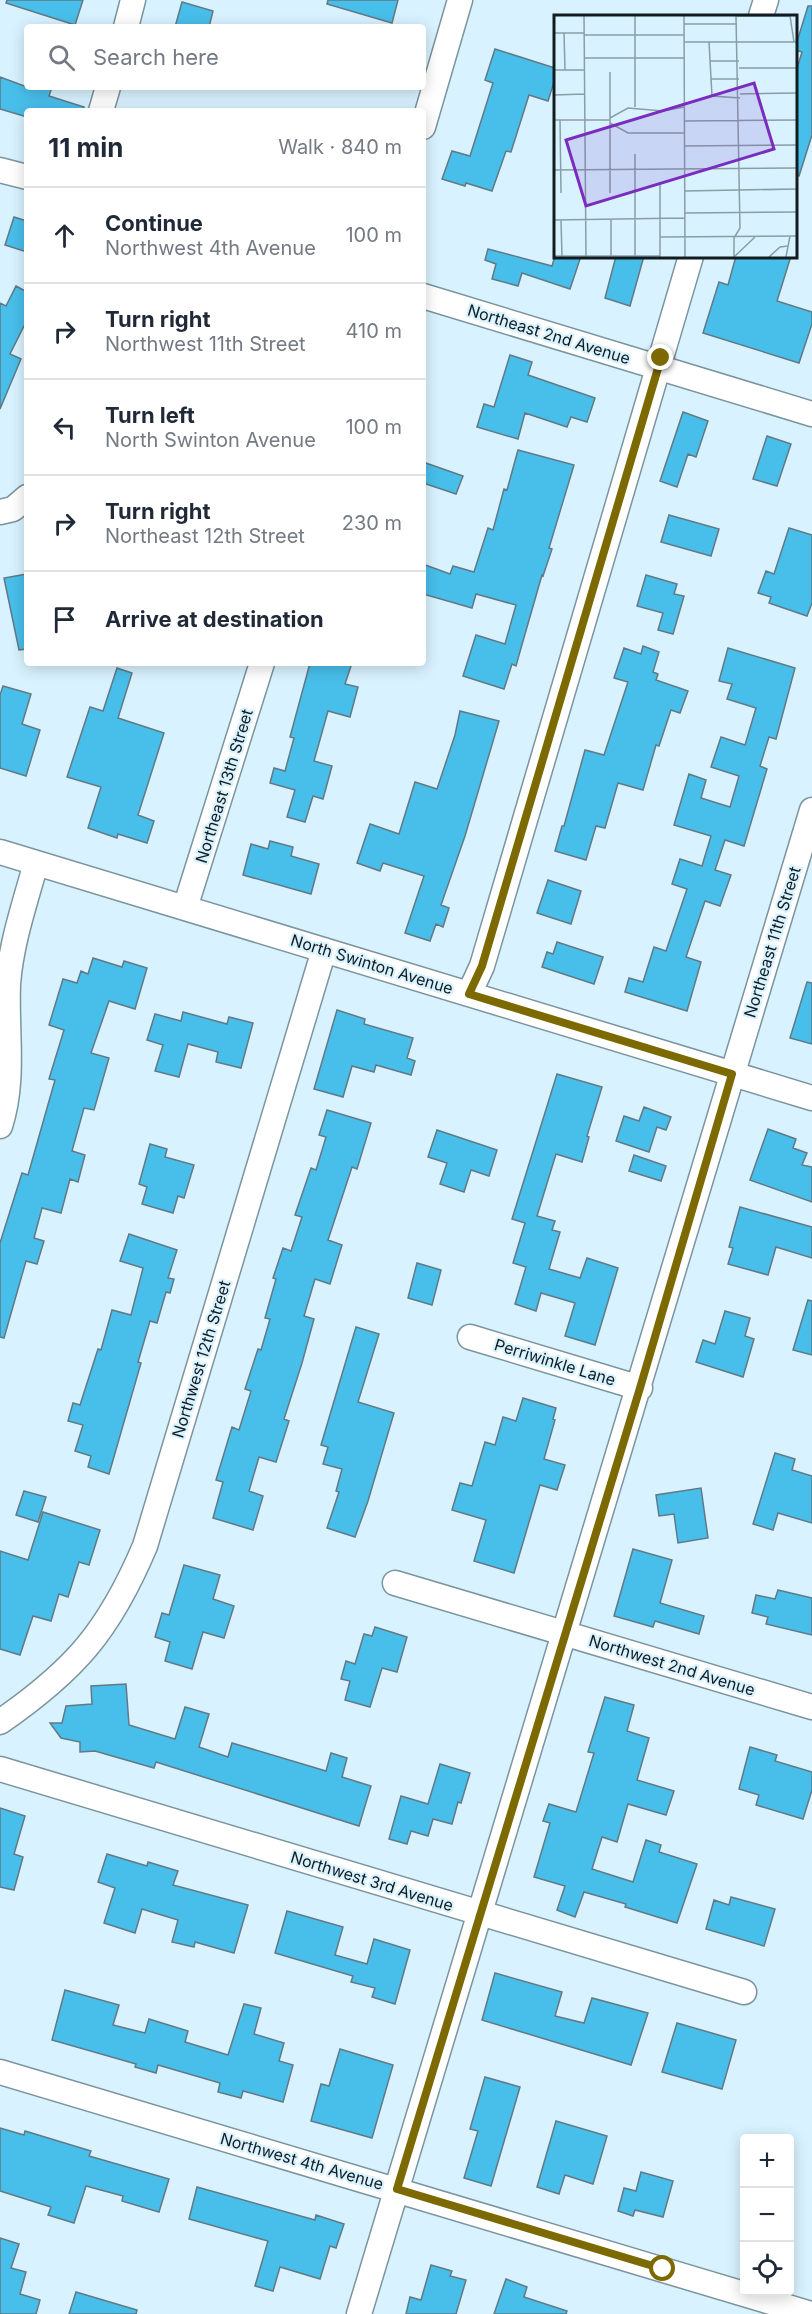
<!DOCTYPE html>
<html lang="en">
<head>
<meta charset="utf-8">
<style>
  body { margin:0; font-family:Inter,sans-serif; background:#f6f6f7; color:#1f2937 }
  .controls { position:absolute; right:18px; bottom:18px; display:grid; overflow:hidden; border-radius:6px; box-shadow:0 3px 15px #0003 }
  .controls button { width:54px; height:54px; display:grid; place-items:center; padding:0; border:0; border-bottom:2px solid #e0e1e3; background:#fff; color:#1f2937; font:30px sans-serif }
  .stop { position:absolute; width:18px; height:18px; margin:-14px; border:4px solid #7c6a01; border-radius:50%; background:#fff }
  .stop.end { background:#7c6a01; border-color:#fff; box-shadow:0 2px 6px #0008 }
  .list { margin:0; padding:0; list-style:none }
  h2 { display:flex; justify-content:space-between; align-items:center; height:78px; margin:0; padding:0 24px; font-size:26px }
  h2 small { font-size:20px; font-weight:400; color:#747a83 }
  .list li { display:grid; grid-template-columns:39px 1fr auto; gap:18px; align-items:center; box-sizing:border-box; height:96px; padding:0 24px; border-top:2px solid #e0e1e3 }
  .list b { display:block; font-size:22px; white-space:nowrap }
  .list p { margin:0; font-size:20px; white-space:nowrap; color:#747a83 }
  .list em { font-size:20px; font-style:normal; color:#747a83 }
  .icon { flex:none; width:33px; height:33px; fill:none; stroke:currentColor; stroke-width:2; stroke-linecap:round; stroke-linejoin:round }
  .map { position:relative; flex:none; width:812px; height:2314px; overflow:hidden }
  .search { position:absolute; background:#fff; box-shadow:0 3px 15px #0003; left:24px; top:24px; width:402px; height:66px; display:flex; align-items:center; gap:15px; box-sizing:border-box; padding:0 21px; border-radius:6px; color:#747a83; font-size:22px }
  .panel { position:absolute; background:#fff; box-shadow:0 3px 15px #0003; left:24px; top:108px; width:402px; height:558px; border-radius:6px }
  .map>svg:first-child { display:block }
  .building { fill:#48bfeb; stroke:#617984; stroke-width:1.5 }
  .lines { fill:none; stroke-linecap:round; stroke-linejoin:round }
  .minor-casing { stroke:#7b949f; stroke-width:27 }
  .minor { stroke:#fff; stroke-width:24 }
  .route { stroke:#7c6a01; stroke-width:8 }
  .labels { text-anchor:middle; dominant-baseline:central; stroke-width:4.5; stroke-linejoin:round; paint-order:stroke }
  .street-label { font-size:16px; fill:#121c20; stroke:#d8f3ff }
  .inset-road { fill:none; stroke:#899da6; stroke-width:1.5 }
  .view { fill:#7b2cbf; fill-opacity:0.15; stroke:#7b2cbf; stroke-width:3 }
  .inset-edge { fill:none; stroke:#121c20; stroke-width:3 }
</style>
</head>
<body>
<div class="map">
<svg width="812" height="2314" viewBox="0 0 812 2314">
  <rect width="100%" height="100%" fill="#d8f3ff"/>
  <path class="building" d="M7 0H83L75 25 6 3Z
    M328 0H398L392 23 327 4Z
    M182 2 213 11 209 27H175Z
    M808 6H812V135L799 176H795V75L802 52 795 50V48Z
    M495 49 555 68V79L548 101 529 95 511 152 506 151 492 191 466 183 465 186 442 179 452 151 470 156 493 83 485 80Z
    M0 77 27 87H52L49 96 84 107V111H27V117L0 109Z
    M14 217 27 221V252L5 245Z
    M488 249 552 266 555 256H581L570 289 522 273 518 286 492 279 496 264 485 260Z
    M616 256H644L630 306 605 298Z
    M736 256H791L777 301 812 312V324L799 363 703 333 719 282 728 285Z
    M16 286 27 292V320L10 354 21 359 0 409V303L6 306Z
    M510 355 532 362 528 375 595 398 587 422 571 417 567 427 525 413 518 439 477 427 484 404 494 407Z
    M683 412 708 421 696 457 688 454 677 487 660 481Z
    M767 436 791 444 777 486 753 479Z
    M518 450 574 465 549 548 552 549 543 576 542 575 521 648 516 666 512 664 504 689 463 676 476 635 505 644 516 605 476 594 472 608 423 594V564L450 574 453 566 474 572 488 528 493 530 504 489 507 490Z
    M423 462 463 476 456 494 423 483Z
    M669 515 719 529 711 556 661 542Z
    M789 528 812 535V603L807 616 769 603 771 597 758 593 766 571 774 574Z
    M27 574V649L19 650 4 578Z
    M646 575 677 584 674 594 684 596 673 634 658 630 663 613 637 606Z
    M643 646 659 652 653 672 658 674 656 680 688 691 680 713 671 710 659 746 656 745 643 790 618 783 605 828 596 826 586 860 555 851 562 826H564L585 750 604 755 628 682 614 678 624 648 641 654Z
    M728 648 795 668 776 739 769 737 760 766 767 769 744 846 725 840 715 870 731 875 720 906 705 901 686 957 701 962 687 1011 625 992 629 978 643 982 654 947 666 951 687 889 672 884 680 859 702 866 711 836 674 825 689 774 706 780 701 798 730 807 739 776 711 767 721 737 745 745 756 708 727 699 732 684 719 681Z
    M310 663H352L345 684 358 687 350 717 328 711 314 761 332 766 323 799 313 796 305 822 287 817 295 790 270 783 274 768 285 771 294 738 290 737Z
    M117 668 132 673 118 718 164 733 138 815 154 821 147 843 118 834 117 838 88 828 101 787 67 777 90 707 103 711Z
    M3 686 31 694 22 724 40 730 26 776 0 768V695Z
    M460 711 499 721 465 836 441 905 449 908 443 927 436 924 430 941 405 933 424 876 383 863 380 871 357 863 370 824 399 834 415 782 437 789 455 735Z
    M270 841 293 847 291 856 319 864 311 894 243 875 251 844 268 849Z
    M548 880 581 891 571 924 537 913Z
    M557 942 603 957 594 984 542 967 547 952 553 954Z
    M93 958 122 967 124 961 147 968 135 1009 109 1001 91 1053 109 1058 94 1110 84 1108 72 1151 85 1155 78 1182 70 1179 61 1213 42 1208 34 1238 44 1241 37 1264 26 1261 4 1338 0 1337V1243L22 1173 28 1175 55 1080 49 1079 64 1030 49 1025 63 979 77 983 81 971 88 974Z
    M807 982 812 983V1044L790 1038Z
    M337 1010 365 1019 364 1024 413 1038 407 1058 415 1061 411 1075 376 1065 374 1072 352 1066 343 1097 314 1089Z
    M183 1012 227 1024 229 1017 253 1023 241 1068 216 1062 218 1052 188 1044 179 1077 155 1071 163 1045 147 1040 155 1014 181 1021Z
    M557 1074 602 1087 587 1136 589 1137 582 1162 556 1154 537 1216 555 1221 552 1230 560 1232 549 1269 580 1278 587 1258 618 1268 595 1345 565 1336 575 1303 541 1293 536 1311 515 1304 526 1267 513 1263 525 1223 512 1219Z
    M644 1107 671 1117 666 1130 657 1127 649 1152 616 1141 624 1116 639 1121Z
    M327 1110 371 1123 357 1169 352 1167 328 1240 342 1245 330 1284 315 1279 304 1316 314 1319 302 1363 284 1419 289 1421 276 1462 259 1457 249 1491 263 1496 253 1530 213 1518 223 1482 216 1480 232 1427 239 1430 251 1391 245 1389 258 1349 261 1350 270 1319 265 1318 276 1279 273 1278 283 1248 291 1251 302 1217 295 1215 311 1168 316 1170 326 1137 319 1135Z
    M768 1129 796 1139 793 1148 807 1153 802 1165 812 1167V1202L750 1180Z
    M437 1130 497 1150 489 1176 471 1170 464 1192 440 1184 447 1163 428 1157Z
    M150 1144 167 1149 165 1157 194 1165 184 1198 178 1196 173 1213 142 1204 147 1187 139 1184Z
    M634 1155 666 1166 661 1181 629 1171Z
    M740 1207 812 1227V1258L776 1247 768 1275 728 1264 733 1248 729 1247Z
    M129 1234 177 1250 168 1278 174 1279 170 1293 166 1292 157 1323 150 1321 138 1362 141 1363 109 1474 88 1467 91 1456 75 1451 83 1425 68 1421 73 1403 80 1405 98 1349 101 1350 112 1310 131 1315 143 1268 120 1261Z
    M417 1263 441 1270 432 1305 408 1298Z
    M808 1300 812 1301V1355L793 1350Z
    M725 1311 750 1318 745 1336 754 1339 743 1377 696 1362 703 1340 715 1344Z
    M356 1327 379 1334 358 1402 394 1413 368 1501 355 1537 327 1528 339 1492 336 1491 342 1469 323 1464 328 1447 321 1445Z
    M523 1398 556 1408 553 1419 555 1420 544 1459 565 1465 557 1490 540 1485 514 1573 474 1561 486 1520 452 1510 460 1483 472 1486 485 1442 495 1445 503 1417 516 1421Z
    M775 1453 795 1459 792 1470 812 1476V1523L778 1513 773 1530 753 1524Z
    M701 1488 708 1538 678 1543 674 1514 659 1516 656 1495Z
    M24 1491 46 1497 38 1522 16 1515Z
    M43 1512 100 1530 89 1565 79 1562 68 1597 59 1594 51 1621 33 1616 20 1655 0 1649V1551L28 1560Z
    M633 1549 672 1560 660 1603 704 1616 699 1634 655 1621 653 1627 614 1616Z
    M184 1565 220 1575 213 1599 234 1606 224 1638 203 1632 192 1669 165 1661 170 1642 155 1637 162 1613 169 1615Z
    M778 1590 812 1598V1635L766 1624 768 1617 752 1613 756 1595 775 1599Z
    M375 1627 407 1637 397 1672 382 1668 370 1707 345 1700 350 1681 341 1679 346 1661 355 1664 364 1634 372 1636Z
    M126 1684 129 1725 175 1739 185 1707 209 1714 199 1747 228 1757 232 1743 326 1771 331 1753 347 1758 342 1777 371 1786 359 1826 156 1762 154 1768 95 1751 80 1752V1742L61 1738 50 1723H62L66 1706 92 1704 91 1686Z
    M605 1697 634 1705 627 1731 649 1738 637 1780 674 1791 666 1815 628 1804 617 1842 602 1837 592 1869 633 1882 646 1840 661 1845 659 1852 697 1864 677 1923 625 1907 626 1904 584 1892 575 1917 557 1910 565 1886 534 1877 550 1823 543 1821 549 1804 576 1812 594 1753 588 1752Z
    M750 1747 777 1755 775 1761 812 1772V1790L803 1819 756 1805 759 1795 739 1789Z
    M440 1764 470 1773 461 1803 458 1802 452 1824 433 1819 428 1836 411 1831 407 1844 389 1839 401 1796 428 1804Z
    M0 1808 25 1816 14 1854 23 1857 14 1890 0 1887Z
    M107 1854 147 1866 148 1862 178 1871 173 1885 248 1905 234 1953 195 1942 194 1947 172 1942 178 1920 142 1909 135 1933 104 1923 115 1888 98 1882Z
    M731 1897 775 1909 764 1946 706 1929 714 1900 729 1905Z
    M287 1911 343 1927 335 1955 367 1964 374 1939 410 1950 395 2004 372 1997 375 1988 351 1982 353 1976 275 1953Z
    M495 1973 562 1992 555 2016 584 2023 592 1998 648 2013 631 2065 482 2020Z
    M65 1990 119 2005 113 2025 145 2033 149 2019 188 2031 185 2042 228 2055 244 2004 261 2008 254 2034 284 2043 279 2061 293 2065 283 2102 243 2091 241 2098 218 2092 220 2083 158 2065 156 2073 135 2067 136 2064 52 2040Z
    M677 2023 736 2040 722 2089 662 2072Z
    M340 2049 393 2065 372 2138 311 2121 321 2084 329 2086Z
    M485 2077 520 2087 491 2186 464 2178 478 2131 470 2129Z
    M556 2121 607 2136 593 2184 565 2175 559 2194 537 2187Z
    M0 2128 24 2135 25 2131 91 2151 89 2156 169 2179 159 2212 122 2201 123 2196 86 2186 74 2223 48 2215 51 2207 0 2191Z
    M641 2172 673 2181 663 2217 635 2210 633 2216 618 2211 624 2188 636 2191Z
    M197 2187 315 2220 316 2215 344 2224 336 2248 330 2246 320 2279 280 2267 273 2291 255 2286 268 2241 189 2219Z
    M0 2238 19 2244 11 2268 26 2272 20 2294 40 2300 36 2314H0Z
    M431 2265 452 2271 450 2276 466 2280 456 2314H406L410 2297 421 2300Z
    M506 2279 527 2287 524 2297 567 2311 566 2314H494Z
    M76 2292 137 2310 136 2314H69Z"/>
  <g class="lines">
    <defs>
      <path id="minor" d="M761 16 766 0
        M126 27 133 0
        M101 111 108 87
        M423 127 460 0
        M0 170 27 177
        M423 296 812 414
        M0 512 13 509 27 497
        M0 852 812 1098
        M185 908 262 663
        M469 994 482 966 691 256
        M0 1126C15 1080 6 1032 8 984 11 943 25 903 36 863
        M470 1337 640 1388
        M395 1583 812 1707
        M0 1722C75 1670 109 1631 145 1546L324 950
        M0 1769 744 1992
        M0 2072 811 2314
        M359 2314 812 810"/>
    </defs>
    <use href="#minor" class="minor-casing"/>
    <use href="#minor" class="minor"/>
  </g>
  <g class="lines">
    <path class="route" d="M661 358 482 966 469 994 732 1074 640 1388 397 2189 663 2269"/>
  </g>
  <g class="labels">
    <g class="street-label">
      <text transform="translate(549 334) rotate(17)">Northeast 2nd Avenue</text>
      <text transform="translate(224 786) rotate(-73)">Northeast 13th Street</text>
      <text transform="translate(772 942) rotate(-73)">Northeast 11th Street</text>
      <text transform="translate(372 964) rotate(17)">North Swinton Avenue</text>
      <text transform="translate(201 1359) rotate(-73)">Northwest 12th Street</text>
      <text transform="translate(555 1362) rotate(17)">Perriwinkle Lane</text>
      <text transform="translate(672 1665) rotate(17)">Northwest 2nd Avenue</text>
      <text transform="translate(372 1881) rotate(17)">Northwest 3rd Avenue</text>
      <text transform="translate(302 2161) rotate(16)">Northwest 4th Avenue</text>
    </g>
  </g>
  <g transform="translate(554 15)">
    <rect width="243" height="243" fill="#d8f3ff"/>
    <path class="inset-road" d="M30 1 32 242M81 1V92M130 1 131 242M182 1H236L240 27M130 9H183M0 18H30M10 18 11 55M30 20H130M130 27H243M155 27 158 81 186 83M31 43H130M156 46H185M185 53H243M0 55H31M56 57V178M157 64H185M186 79 243 78M0 80 31 79M56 103 74 93 109 96 130 92M0 105H56M6 105 7 178M130 106 243 105M56 108 74 118H131M131 131 243 130M81 139V242M0 155 243 153M106 169V242M131 176 243 174M131 198 243 197M57 204V241M0 205 131 203M7 205 8 242M106 222 243 221M0 241H106M180 242V223L186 213 182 1M180 242 201 222M215 242 226 232 234 231M232 242 236 221"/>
    <path class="view" d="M200 68 220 134 32 191 12 125Z"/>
    <rect width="243" height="243" class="inset-edge"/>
  </g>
</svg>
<div class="controls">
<button>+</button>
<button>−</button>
<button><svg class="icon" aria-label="locate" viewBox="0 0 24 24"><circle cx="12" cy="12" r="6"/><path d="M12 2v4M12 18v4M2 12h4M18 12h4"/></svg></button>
</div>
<div class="stop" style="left:663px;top:2269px"></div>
<div class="stop end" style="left:661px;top:358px"></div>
<div class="search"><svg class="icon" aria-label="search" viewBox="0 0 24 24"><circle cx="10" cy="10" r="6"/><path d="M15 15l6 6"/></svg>Search here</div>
<section class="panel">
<h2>11 min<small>Walk · 840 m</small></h2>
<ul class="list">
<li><svg class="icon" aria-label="ahead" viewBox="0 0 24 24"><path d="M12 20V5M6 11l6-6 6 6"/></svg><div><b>Continue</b><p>Northwest 4th Avenue</p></div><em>100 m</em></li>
<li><svg class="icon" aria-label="right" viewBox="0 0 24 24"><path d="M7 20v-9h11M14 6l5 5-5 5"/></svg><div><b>Turn right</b><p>Northwest 11th Street</p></div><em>410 m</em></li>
<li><svg class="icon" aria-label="left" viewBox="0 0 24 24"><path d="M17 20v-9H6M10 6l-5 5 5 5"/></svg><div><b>Turn left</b><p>North Swinton Avenue</p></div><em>100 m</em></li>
<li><svg class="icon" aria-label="right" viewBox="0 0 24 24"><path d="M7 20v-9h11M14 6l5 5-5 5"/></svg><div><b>Turn right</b><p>Northeast 12th Street</p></div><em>230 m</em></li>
<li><svg class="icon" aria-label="arrive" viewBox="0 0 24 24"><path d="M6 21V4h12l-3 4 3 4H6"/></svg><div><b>Arrive at destination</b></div></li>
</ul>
</section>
</div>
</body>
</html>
